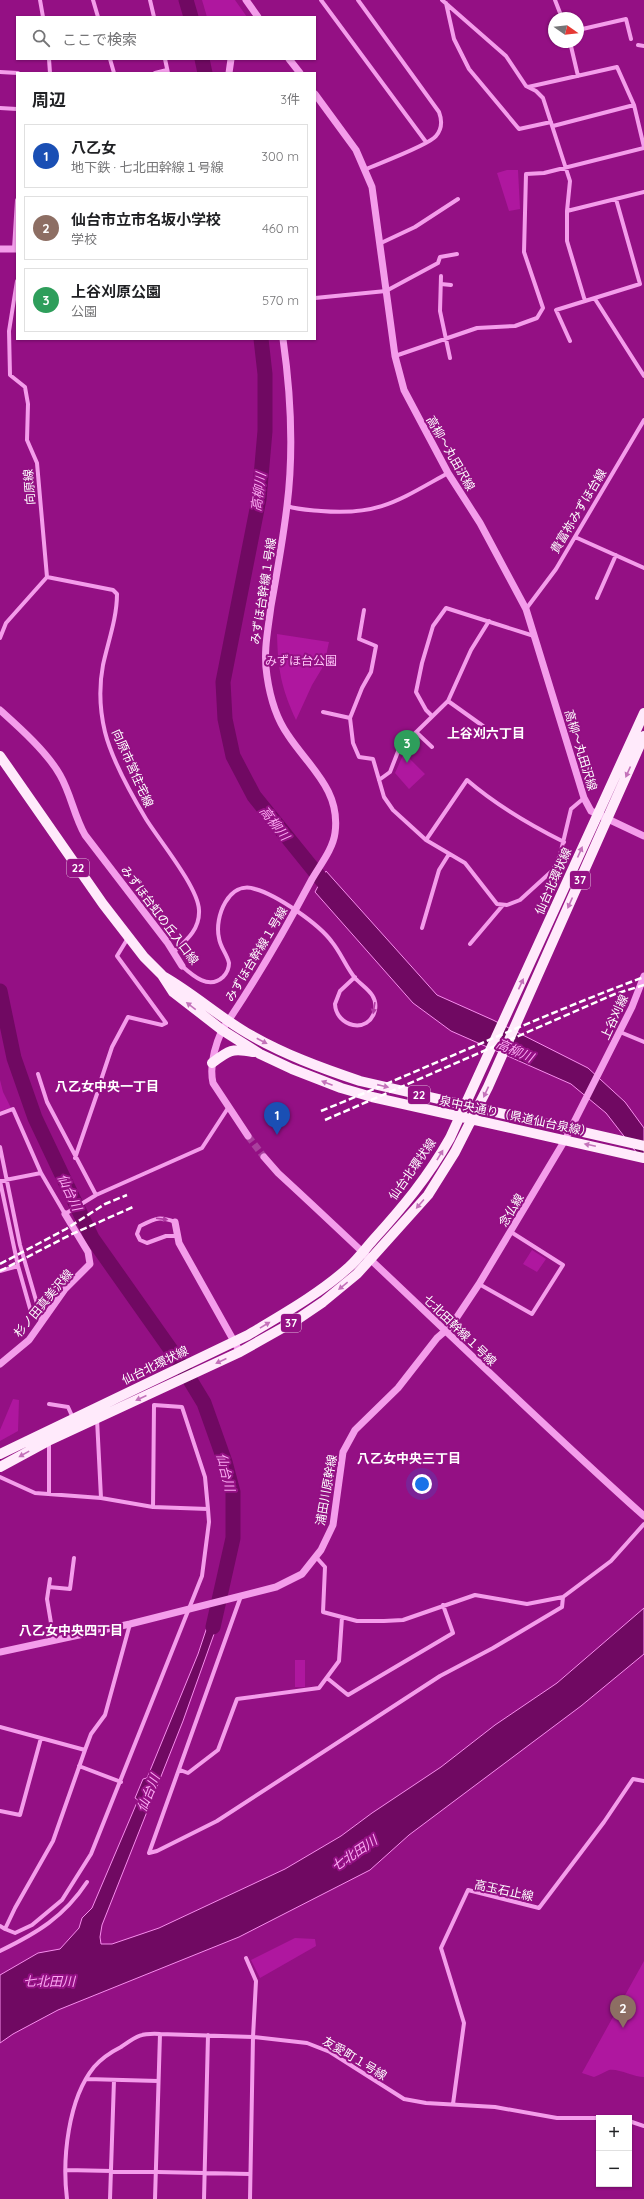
<!DOCTYPE html>
<html lang="ja">
<head>
<meta charset="utf-8">
<style>
  body { margin:0; font-family:Quicksand,"Noto Sans JP",sans-serif; background:#f6f6f6; color:#202124 }
  .controls { position:absolute; right:12px; bottom:12px; display:grid; overflow:hidden; border-radius:0px; box-shadow:0 1px 3px #0004 }
  .controls button { width:36px; height:36px; display:grid; place-items:center; padding:0; border:0; border-bottom:1px solid #e0e0e0; background:#fff; color:#202124; font:20px sans-serif }
  .compass { position:absolute; left:548px; top:12px; width:36px; height:36px; border-radius:50%; background:#fff; box-shadow:0 1px 3px #0004; rotate:104deg }
  .you { position:absolute; left:422px; top:1484px; width:14px; height:14px; margin:-10px; border:3px solid #fff; border-radius:50%; background:#1a73e8; box-shadow:0 0 0 6px #1a73e833 }
  .badge { display:grid; place-items:center; width:26px; height:26px; border-radius:50%; background:#3d8552; color:#fff; font-size:13px; font-weight:700 }
  .pin { position:absolute; translate:-50% -33px; filter:drop-shadow(0 1px 2px #0008) }
  .pin::after { content:''; position:absolute; top:21px; width:14px; height:12px; background:inherit; clip-path:polygon(0 0,100% 0,50% 100%) }
  .list { margin:0; padding:0; list-style:none }
  h2 { display:flex; justify-content:space-between; align-items:center; height:52px; margin:0; padding:0 16px; font-size:17px }
  h2 small { font-size:13px; font-weight:400; color:#757577 }
  .list li { display:grid; grid-template-columns:26px 1fr auto; gap:12px; align-items:center; box-sizing:border-box; height:64px; margin:0 8px 8px; padding:0 8px; border:1px solid #e0e0e0; border-radius:0px }
  .list b { display:block; font-size:15px; white-space:nowrap }
  .list p { margin:0; font-size:13px; white-space:nowrap; color:#757577 }
  .list em { font-size:13px; font-style:normal; color:#757577 }
  .icon { flex:none; width:22px; height:22px; fill:none; stroke:currentColor; stroke-width:2; stroke-linecap:round; stroke-linejoin:round }
  .map { position:relative; flex:none; width:644px; height:2199px; overflow:hidden }
  .search { position:absolute; background:#fff; box-shadow:0 1px 3px #0004; left:16px; top:16px; width:300px; height:44px; display:flex; align-items:center; gap:10px; box-sizing:border-box; padding:0 14px; border-radius:0px; color:#757577; font-size:15px }
  .panel { position:absolute; background:#fff; box-shadow:0 1px 3px #0004; left:16px; top:72px; width:300px; height:268px; border-radius:0px }
  .map>svg:first-child { display:block }
  .green { fill:#af179f }
  .water { fill:#700962; stroke:#f88eee }
  .lines { fill:none; stroke-linecap:round; stroke-linejoin:round }
  .river { stroke:#700962; stroke-width:15 }
  .tertiary-tunnel { stroke:#a9409d; stroke-width:7; stroke-dasharray:7 3.5; stroke-linecap:butt }
  .minor { stroke:#f49deb; stroke-width:4 }
  .tertiary { stroke:#f49deb; stroke-width:7 }
  .primary { stroke:#ffeafb; stroke-width:10 }
  .rail { stroke:#fff; stroke-width:2.5; stroke-dasharray:7 3; stroke-linecap:butt }
  .oneway { fill:#c472ba }
  .oneway2 { fill:#b13aa3 }
  .labels { text-anchor:middle; dominant-baseline:central; stroke-width:4; stroke-linejoin:round; paint-order:stroke }
  .shield { fill:#941084; stroke:#dfb7da; stroke-width:1 }
  .shield-label { font-size:11px; font-weight:bold; fill:#fff }
  .street-label { font-size:12px; fill:#fff; stroke:#941084 }
  .park-label { font-size:12px; fill:#fec5f8; stroke:#941084 }
  .water-label { font-size:13px; font-style:italic; fill:#fba9f2; stroke:#941084 }
  .neighbourhood-label { font-size:13px; font-weight:bold; fill:#fff; stroke:#941084 }
</style>
</head>
<body>
<div class="map">
<svg width="644" height="2199" viewBox="0 0 644 2199">
  <rect width="100%" height="100%" fill="#941084"/>
  <path class="green" d="M202 0H235L247 17H207Z
    M507 170H518L520 209 509 211 497 173Z
    M277 634 329 642 324 665 312 685 296 720C281 687 278 670 277 634Z
    M404 753 425 774 409 789 395 773Z
    M0 1080 3 1092 11 1108 0 1111Z
    M532 1250 546 1259 537 1272 523 1264Z
    M13 1399 19 1400 18 1431 0 1441V1430Z
    M295 1660H305V1687H295Z
    M295 1938 315 1939 316 1946 260 1978 251 1960Z
    M644 1961V2077C634 2077 618 2068 609 2070 604 2072 600 2075 594 2077L582 2073Z"/>
  <path class="water" d="M326 871 437 995 493 1020 588 1068 625 1102 644 1128V1162L606 1113 571 1084 451 1031 413 1003 315 892Z
    M224 1606 183 1721 102 1925 100 1937 101 1944H112L159 1928 285 1869 341 1836 372 1813 441 1767 495 1725 557 1683 644 1608V1654L581 1706 409 1835 370 1870 239 1937 58 2010 13 2034 0 2043V1975L38 1953 60 1949 79 1928 82 1918 92 1908 138 1800 135 1798 143 1779 147 1778 198 1654 213 1609Z"/>
  <g class="lines">
    <path class="river" d="M186 0 191 17
      M202 59 205 73
      M261 339 265 374V431L259 499 223 682 225 719 233 756 254 796 334 895
      M0 991 14 1058 35 1118 72 1196 92 1238 176 1357 204 1403 225 1462 233 1492V1538L213 1627"/>
    <path class="tertiary-tunnel" d="M248 1136 264 1157"/>
    <path class="minor" d="M40 0 43 17
      M93 0 98 17
      M150 0 154 17
      M321 0 426 142
      M358 0 439 112C442 120 442 129 436 136 429 145 380 163 366 169
      M442 0 506 56 526 86 536 91 543 98 570 181 567 211V241L585 301
      M555 0 562 18
      M446 3 454 39 469 69 519 129 551 122
      M578 30 626 19 631 39
      M570 42 578 76
      M638 45 644 46
      M49 59 50 73
      M110 59 114 73
      M165 59 168 73
      M0 72 18 73
      M155 73 167 70
      M528 87 617 67 634 105 644 147
      M0 108 17 109
      M553 126 634 105
      M567 211 644 192
      M381 243 415 227 458 199
      M14 249 17 200
      M441 276 440 311 450 358
      M441 284 451 285
      M315 298 386 291 438 263 440 257 457 254
      M595 299 644 376
      M570 341 556 310 640 284 616 199
      M395 356 477 328 515 326 537 318 543 308 524 252 526 174 544 173 644 148
      M287 506C298 510 310 510 321 511 379 516 399 500 448 473
      M575 537 644 568
      M47 577 113 590 117 594C117 618 108 642 103 665 99 686 100 711 105 732 112 760 131 794 146 819 159 840 198 887 199 910 200 929 187 940 174 952
      M597 598 616 555
      M526 609 556 569 644 420
      M364 610 359 639 376 646 371 672 362 688 350 718 353 743 359 757 373 759 384 797 393 810 426 840 465 863 497 904 507 905 520 900 553 870 560 855 571 809 584 798
      M0 638 6 623 47 577 37 463 27 440 28 404 25 387 10 375 9 331 17 281
      M448 701 483 726
      M323 712 350 718
      M432 716 426 710 416 692 422 663 433 626 446 608 534 636
      M416 732 432 747
      M379 780 390 772 399 749 448 701 471 650 489 621
      M426 840 467 780C496 805 530 825 564 842
      M422 928 439 870 449 854
      M470 944 503 905
      M182 966C193 976 209 990 223 977 227 973 229 968 229 963 227 954 220 947 219 938 214 917 229 880 255 889 277 895 319 924 332 942 341 953 346 967 355 978 364 988 378 994 375 1010 369 1035 336 1027 335 1004L340 991 355 977
      M620 1032 644 1042
      M38 1074 47 1102 96 1195
      M100 1083 112 1047 128 1017 162 1025 166 1023 117 956 128 938
      M0 1114 13 1109 41 1173
      M0 1147 20 1245 42 1321
      M75 1158 97 1094
      M0 1181 41 1173 65 1214 96 1195 202 1148 228 1108
      M0 1181 18 1266 31 1312 42 1321
      M175 1222C159 1216 156 1218 140 1226L137 1234 140 1240 147 1243 166 1236H177
      M0 1271 18 1266
      M479 1284 532 1314 563 1265 511 1232
      M49 1404 68 1407 73 1418
      M97 1419 101 1498
      M49 1443V1494
      M0 1477 35 1493 101 1498 153 1507 208 1509 205 1477 182 1407 154 1405 153 1507
      M316 1557 325 1567 323 1612 357 1621H384L403 1620 475 1595 527 1604 563 1597 611 1561 644 1524
      M50 1579 47 1599 54 1641
      M49 1587 70 1589 74 1558
      M241 1596 149 1853 157 1851 217 1821 440 1676 493 1648 562 1607 563 1597
      M327 1678 348 1695 453 1633 443 1605
      M0 1727 85 1750 91 1734 105 1715 130 1624
      M79 1766 121 1782
      M180 1770 188 1773 218 1750 237 1699 319 1688 339 1661 342 1617
      M0 1811 20 1815 41 1738
      M0 1926 5 1929 15 1908 53 1841 85 1750
      M5 1929 15 1933 32 1925 62 1900 91 1854 202 1576 209 1522 208 1509
      M0 1951C37 1933 64 1917 87 1882
      M246 1958 256 1981 253 2037 250 2199
      M87 2079 158 2081
      M453 2104 464 2023 441 1948 468 1890 539 1908 604 1822 633 1779 644 1781
      M629 2121 644 2126
      M66 2170 250 2174
      M67 2199C62 2159 68 2099 94 2067 101 2059 111 2052 121 2047 137 2036 140 2033 160 2034
      M110 2199 114 2080
      M155 2199 160 2034 253 2037 307 2043 330 2052 404 2099 426 2103 495 2107 557 2118H605
      M204 2199 208 2035"/>
    <path class="tertiary" d="M246 0 258 17
      M289 59 300 73
      M229 73 231 59
      M315 94 356 150 372 187 395 356 404 390 448 473 480 523 526 609 584 798 591 811 644 836
      M0 249H17
      M0 710C20 728 47 752 60 775 71 794 74 816 85 835L167 942 182 966
      M248 1136 213 1083C209 1065 215 1046 222 1030 255 982 285 930 312 879 320 865 333 849 335 833 341 790 309 767 288 735 276 718 270 697 267 676 263 652 268 630 271 606 277 573 283 539 287 506 294 450 291 395 283 339
      M264 1157 278 1173C401 1286 519 1404 644 1516
      M175 1222 179 1243 240 1352
      M0 1364 29 1340 65 1289 90 1264 88 1252 65 1214
      M0 1652 130 1624 276 1587 302 1574 321 1550 333 1525 343 1452 355 1430 398 1388 437 1338 451 1326 479 1284 565 1140 632 1007 644 976"/>
    <path class="primary" d="M0 756 103 904 144 957 162 975 173 992 222 1030 260 1054 292 1069 341 1088 372 1097 644 1158
      M163 976C193 993 218 1016 247 1033 283 1054 321 1068 360 1081L644 1146
      M212 1063C229 1050 232 1048 253 1052
      M0 1454 248 1335C283 1314 319 1294 349 1267 358 1259 365 1249 373 1240 403 1207 428 1177 450 1138L644 713
      M0 1467 48 1441 240 1352 295 1321 323 1302 357 1274 428 1195 455 1152 488 1087 644 736"/>
    <path class="rail" d="M321 1111C429 1067 535 1018 644 977
      M325 1120 615 994 644 985
      M0 1264 66 1229 105 1204 127 1195
      M0 1271 70 1235 133 1207"/>
  </g>
  <defs><path id="oneway-solid" d="M-6-.8H1V-3.2L6.5 0L1 3.2V.8H-6Z"/></defs>
  <g class="oneway">
    <use href="#oneway-solid" transform="translate(628 772) rotate(114)"/>
    <use href="#oneway-solid" transform="translate(580 852) rotate(-66)"/>
    <use href="#oneway-solid" transform="translate(570 903) rotate(114)"/>
    <use href="#oneway-solid" transform="translate(521 984) rotate(-65)"/>
    <use href="#oneway-solid" transform="translate(191 1006) rotate(-143)"/>
    <use href="#oneway-solid" transform="translate(262 1041) rotate(28)"/>
    <use href="#oneway-solid" transform="translate(327 1083) rotate(-159)"/>
    <use href="#oneway-solid" transform="translate(383 1086) rotate(13)"/>
    <use href="#oneway-solid" transform="translate(486 1092) rotate(115)"/>
    <use href="#oneway-solid" transform="translate(590 1145) rotate(-168)"/>
    <use href="#oneway-solid" transform="translate(440 1155) rotate(-59)"/>
    <use href="#oneway-solid" transform="translate(420 1204) rotate(131)"/>
    <use href="#oneway-solid" transform="translate(343 1286) rotate(141)"/>
    <use href="#oneway-solid" transform="translate(265 1325) rotate(-31)"/>
    <use href="#oneway-solid" transform="translate(221 1361) rotate(155)"/>
    <use href="#oneway-solid" transform="translate(141 1398) rotate(155)"/>
    <use href="#oneway-solid" transform="translate(24 1454) rotate(151)"/>
  </g>
  <g class="oneway2">
    <use href="#oneway-solid" transform="translate(374 1008) rotate(99)"/>
    <use href="#oneway-solid" transform="translate(162 1219) rotate(7)"/>
  </g>
  <g class="labels">
    <g class="shield">
      <rect x="67" y="859" width="22" height="18" rx="3"/>
      <rect x="570" y="871" width="20" height="18" rx="3"/>
      <rect x="408" y="1086" width="22" height="18" rx="3"/>
      <rect x="281" y="1314" width="20" height="18" rx="3"/>
    </g>
    <g class="shield-label">
      <text x="78" y="868">22</text>
      <text x="580" y="880">37</text>
      <text x="419" y="1095">22</text>
      <text x="291" y="1323">37</text>
    </g>
    <g class="street-label">
      <text transform="translate(451 453) rotate(60)">高柳～丸田沢線</text>
      <text transform="translate(29 487) rotate(-94)">向原線</text>
      <text transform="translate(578 511) rotate(-59)">貴富祢みずほ台線</text>
      <text transform="translate(263 591) rotate(-81)">みずほ台幹線１号線</text>
      <text transform="translate(581 750) rotate(73)">高柳～丸田沢線</text>
      <text transform="translate(133 768) rotate(66)">向原市営住宅線</text>
      <text transform="translate(553 881) rotate(-66)">仙台北環状線</text>
      <text transform="translate(160 915) rotate(53)">みずほ台虹の丘入口線</text>
      <text transform="translate(256 954) rotate(-59)">みずほ台幹線１号線</text>
      <text transform="translate(614 1017) rotate(-65)">上谷刈線</text>
      <text transform="translate(516 1116) rotate(12)">泉中央通り（県道仙台泉線）</text>
      <text transform="translate(412 1169) rotate(-55)">仙台北環状線</text>
      <text transform="translate(511 1210) rotate(-59)">念仏線</text>
      <text transform="translate(43 1303) rotate(-50)">杉ノ田真美沢線</text>
      <text transform="translate(460 1330) rotate(44)">七北田幹線１号線</text>
      <text transform="translate(155 1365) rotate(-26)">仙台北環状線</text>
      <text transform="translate(326 1490) rotate(-80)">浦田川原幹線</text>
      <text transform="translate(504 1890) rotate(12)">高玉石止線</text>
      <text transform="translate(355 2058) rotate(31)">友愛町１号線</text>
    </g>
    <g class="park-label">
      <text x="301" y="660">みずほ台公園</text>
    </g>
    <g class="water-label">
      <text transform="translate(258 492) rotate(-82)">高柳川</text>
      <text transform="translate(275 823) rotate(52)">高柳川</text>
      <text transform="translate(515 1050) rotate(24)">高柳川</text>
      <text transform="translate(70 1192) rotate(65)">仙台川</text>
      <text transform="translate(226 1472) rotate(76)">仙台川</text>
      <text transform="translate(148 1793) rotate(-68)">仙台川</text>
      <text transform="translate(354 1853) rotate(-34)">七北田川</text>
      <text x="49" y="1981">七北田川</text>
    </g>
    <g class="neighbourhood-label">
      <text x="486" y="733">上谷刈六丁目</text>
      <text x="107" y="1086">八乙女中央一丁目</text>
      <text x="409" y="1458">八乙女中央三丁目</text>
      <text x="71" y="1630">八乙女中央四丁目</text>
    </g>
  </g>
</svg>
<div class="controls">
<button>+</button>
<button>−</button>
</div>
<svg class="compass" viewBox="-18 -18 36 36"><path d="M0-13l5 13h-10z" fill="#e53935"/><path d="M0 13l5-13h-10z" fill="#757577"/></svg>
<div class="you"></div>
<div class="pin badge" style="left:277px;top:1135px;background:#1a4fb4">1</div>
<div class="pin badge" style="left:623px;top:2028px;background:#8d6e63">2</div>
<div class="pin badge" style="left:407px;top:763px;background:#2e9e5b">3</div>
<div class="search"><svg class="icon" aria-label="search" viewBox="0 0 24 24"><circle cx="10" cy="10" r="6"/><path d="M15 15l6 6"/></svg>ここで検索</div>
<section class="panel">
<h2>周辺<small>3件</small></h2>
<ul class="list">
<li><span class="badge" style="background:#1a4fb4">1</span><div><b>八乙女</b><p>地下鉄 · 七北田幹線１号線</p></div><em>300 m</em></li>
<li><span class="badge" style="background:#8d6e63">2</span><div><b>仙台市立市名坂小学校</b><p>学校</p></div><em>460 m</em></li>
<li><span class="badge" style="background:#2e9e5b">3</span><div><b>上谷刈原公園</b><p>公園</p></div><em>570 m</em></li>
</ul>
</section>
</div>
</body>
</html>
